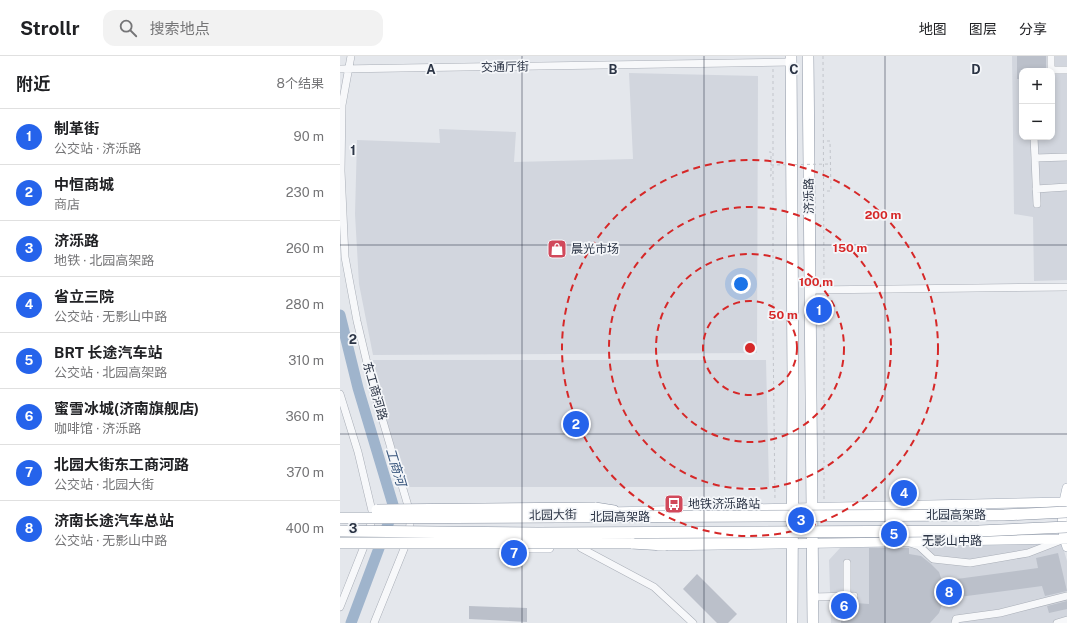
<!DOCTYPE html>
<html lang="zh">
<head>
<meta charset="utf-8">
<style>
  body { margin:0; font-family:"Public Sans","Noto Sans SC",sans-serif; background:#f2f2f2; color:#202124 }
  .controls { position:absolute; right:12px; top:12px; display:grid; overflow:hidden; border-radius:8px; box-shadow:0 2px 6px #0003 }
  .controls button { width:36px; height:36px; display:grid; place-items:center; padding:0; border:0; border-bottom:1px solid #e0e0e0; background:#fff; color:#202124; font:20px sans-serif }
  .you { position:absolute; left:401px; top:228px; width:14px; height:14px; margin:-10px; border:3px solid #fff; border-radius:50%; background:#1a73e8; box-shadow:0 0 0 6px #1a73e833 }
  .badge { display:grid; place-items:center; width:26px; height:26px; border-radius:50%; background:#2563eb; color:#fff; font-size:13px; font-weight:700 }
  .pin { position:absolute; translate:-50% -50%; border:2px solid #fff; box-shadow:0 1px 4px #0006 }
  .list { margin:0; padding:0; list-style:none }
  h2 { display:flex; justify-content:space-between; align-items:center; height:52px; margin:0; padding:0 16px; font-size:17px }
  h2 small { font-size:13px; font-weight:400; color:#757577 }
  .list li { display:grid; grid-template-columns:26px 1fr auto; gap:12px; align-items:center; box-sizing:border-box; height:56px; padding:0 16px; border-top:1px solid #e0e0e0 }
  .list b { display:block; font-size:15px; white-space:nowrap }
  .list p { margin:0; font-size:13px; white-space:nowrap; color:#757577 }
  .list em { font-size:13px; font-style:normal; color:#757577 }
  .icon { flex:none; width:22px; height:22px; fill:none; stroke:currentColor; stroke-width:2; stroke-linecap:round; stroke-linejoin:round }
  .map { position:relative; flex:none; width:727px; height:567px; overflow:hidden }
  header { display:flex; align-items:center; gap:24px; box-sizing:border-box; height:56px; padding:0 20px; background:#fff; border-bottom:1px solid #e0e0e0 }
  header strong { font-size:19px }
  nav { display:flex; gap:22px; margin-inline-start:auto; font-size:14px }
  .search { width:280px; height:36px; background:#f2f2f2; display:flex; align-items:center; gap:10px; box-sizing:border-box; padding:0 14px; border-radius:12px; color:#757577; font-size:15px }
  main { display:flex }
  aside { flex:1; background:#fff }
  .map>svg:first-child { display:block }
  .built { fill:#d2d6de; fill-rule:evenodd }
  .lines { fill:none; stroke-linecap:round; stroke-linejoin:round }
  .river { stroke:#9fb4cc; stroke-width:11 }
  .building { fill:#bbc0ca }
  .minor-casing { stroke:#a9aeb7; stroke-width:8 }
  .major-casing { stroke:#a3abb8; stroke-width:10 }
  .highway-casing { stroke:#8b94a3; stroke-width:12 }
  .path { stroke:#c2c5cb; stroke-width:1; stroke-dasharray:3 3; stroke-linecap:butt }
  .minor { stroke:#f7f8fa; stroke-width:7 }
  .major { stroke:#fff; stroke-width:9 }
  .highway { stroke:#fff; stroke-width:11 }
  .highway-bridge-casing { stroke:#8b94a3; stroke-width:12; stroke-linecap:butt }
  .path-bridge { stroke:#c2c5cb; stroke-width:1; stroke-dasharray:3 3; stroke-linecap:butt }
  .highway-bridge { stroke:#fff; stroke-width:11 }
  .grid { fill:none; stroke:#2b3445; stroke-width:1; stroke-opacity:0.55 }
  .ring { fill:none; stroke:#d62828; stroke-width:2; stroke-dasharray:7 5 }
  .labels { text-anchor:middle; dominant-baseline:central; stroke-width:3.5; stroke-linejoin:round; paint-order:stroke }
  .street-label { font-size:12px; fill:#2b3445; stroke:#f4f6f9 }
  .poi-label { font-size:12px; fill:#2b3445; stroke:#f4f6f9; text-anchor:start }
  .water-label { font-size:13px; font-style:italic; fill:#34527a; stroke:#f4f6f9 }
  .grid-label { font-size:13px; text-anchor:middle; font-weight:bold; fill:#2b3445; stroke:#f4f6f9; stroke-width:3.5; stroke-linejoin:round; paint-order:stroke }
  .centre { fill:#d62828; stroke:#f4f6f9; stroke-width:2 }
  .ring-label { font-size:12px; text-anchor:middle; font-weight:bold; fill:#d62828; stroke:#f4f6f9; stroke-width:3.5; stroke-linejoin:round; paint-order:stroke }
</style>
</head>
<body>
<header>
<strong>Strollr</strong>
<div class="search"><svg class="icon" aria-label="search" viewBox="0 0 24 24"><circle cx="10" cy="10" r="6"/><path d="M15 15l6 6"/></svg>搜索地点</div>
<nav><a>地图</a><a>图层</a><a>分享</a></nav>
</header>
<main>
<aside>
<h2>附近<small>8个结果</small></h2>
<ul class="list">
<li><span class="badge">1</span><div><b>制革街</b><p>公交站 · 济泺路</p></div><em>90 m</em></li>
<li><span class="badge">2</span><div><b>中恒商城</b><p>商店</p></div><em>230 m</em></li>
<li><span class="badge">3</span><div><b>济泺路</b><p>地铁 · 北园高架路</p></div><em>260 m</em></li>
<li><span class="badge">4</span><div><b>省立三院</b><p>公交站 · 无影山中路</p></div><em>280 m</em></li>
<li><span class="badge">5</span><div><b>BRT 长途汽车站</b><p>公交站 · 北园高架路</p></div><em>310 m</em></li>
<li><span class="badge">6</span><div><b>蜜雪冰城(济南旗舰店)</b><p>咖啡馆 · 济泺路</p></div><em>360 m</em></li>
<li><span class="badge">7</span><div><b>北园大街东工商河路</b><p>公交站 · 北园大街</p></div><em>370 m</em></li>
<li><span class="badge">8</span><div><b>济南长途汽车总站</b><p>公交站 · 无影山中路</p></div><em>400 m</em></li>
</ul>
</aside>
<div class="map">
<svg width="727" height="567" viewBox="0 0 727 567">
  <rect width="100%" height="100%" fill="#e4e7ec"/>
  <path class="built" d="M672 0H727V224L694 225 693 161 674 158ZM682 15H712V81H682Z
    M289 17 418 20 417 297 33 299 19 228 15 158 17 84 100 87 99 73 176 76 174 106 293 103Z
    M26 304H426L429 431H63Z
    M722 488 727 505V567H491L489 504 500 492Z"/>
  <g class="lines">
    <path class="river" d="M0 259 18 332 54 452 11 567"/>
  </g>
  <path class="building" d="M677 0H706V15H682V23H677Z
    M529 492H569V498L581 500 591 508 599 516 602 525 698 512 696 502 718 497 727 535 705 540 702 530 604 543 599 557 590 567H501V546L529 548Z
    M357 518 397 558 388 567H377L343 533Z
    M727 545V553L709 557 707 550Z
    M129 550 187 552V566L129 563Z"/>
  <g class="lines">
    <defs>
      <path id="minor" d="M11 0 2 49 1 115 5 201 17 265 32 328 71 460 68 483 34 567
        M711 0V14H727
        M0 13 451 6
        M694 81 695 102 727 101
        M695 102 697 148
        M696 133 727 131
        M471 234 727 231
        M0 338 18 396 33 459 27 483 0 551
        M570 487 579 490 593 503 630 507 688 497 719 485
        M241 492 314 531 353 567
        M507 507V541
        M472 541 514 540
        M615 567 616 563 660 557 727 540
        M717 567 727 564"/>
      <path id="major" d="M727 432C722 451 720 473 727 491
        M269 456 727 446
        M301 483 443 481 452 486
        M318 490 727 483
        M176 492H209"/>
      <path id="highway" d="M451 0 453 327 452 567
        M468 0 473 567
        M255 452 274 455
        M291 487 325 489"/>
    </defs>
    <use href="#minor" class="minor-casing"/>
    <use href="#major" class="major-casing"/>
    <use href="#highway" class="highway-casing"/>
    <path class="path" d="M483 0 484 227
      M433 13V276L435 445
      M487 85H490L491 135H487
      M429 96H431V120H429
      M484 443V240"/>
    <use href="#minor" class="minor"/>
    <use href="#major" class="major"/>
    <use href="#highway" class="highway"/>
    <defs>
      <path id="highway-bridge" d="M37 454 255 452
        M0 462 664 459 727 456
        M0 475 198 477 639 475 727 471
        M0 487H291"/>
    </defs>
    <use href="#highway-bridge" class="highway-bridge-casing"/>
    <path class="path-bridge" d="M431 109 491 108"/>
    <use href="#highway-bridge" class="highway-bridge"/>
  </g>
  <path class="grid" d="M182 0V567M364 0V567M545 0V567M0 189H727M0 378H727"/>
  <g class="ring">
    <circle cx="410" cy="292" r="47"/>
    <circle cx="410" cy="292" r="94"/>
    <circle cx="410" cy="292" r="141"/>
    <circle cx="410" cy="292" r="188"/>
  </g>
  <defs>
    <symbol id="shop-square" viewBox="-11 -11 22 22"><rect x="-9" y="-9" width="18" height="18" rx="4" fill="#d1495b" stroke="#f4f6f9"/><path d="M-5-2.5h2.3a2.7 3.5 0 0 1 5.4 0H5L5.5 6h-11ZM-1.5-2.5h3a1.5 2.3 0 0 0-3 0Z" fill="#fff"/></symbol>
    <symbol id="bus-square" viewBox="-11 -11 22 22"><rect x="-9" y="-9" width="18" height="18" rx="4" fill="#d1495b" stroke="#f4f6f9"/><path d="M-5-6H5V4H4V6H2V4H-2V6H-4V4H-5ZM-3.5-4V0h7V-4ZM-3.5 1.2v1.5H-2V1.2ZM2 1.2v1.5H3.5V1.2Z" fill="#fff"/></symbol>
  </defs>
  <g fill-rule="evenodd">
    <use href="#shop-square" x="206" y="182" width="22" height="22"/>
    <use href="#bus-square" x="323" y="437" width="22" height="22"/>
  </g>
  <g class="labels">
    <g class="street-label">
      <text transform="translate(165 11) rotate(-1)">交通厅街</text>
      <text transform="translate(469 140) rotate(-91)">济泺路</text>
      <text transform="translate(35 335) rotate(74)">东工商河路</text>
      <text transform="translate(213 459) rotate(-1)">北园大街</text>
      <text x="616" y="459">北园高架路</text>
      <text x="280" y="461">北园高架路</text>
      <text x="612" y="485">无影山中路</text>
    </g>
    <g class="poi-label">
      <text x="231" y="193">晨光市场</text>
      <text x="348" y="448">地铁济泺路站</text>
    </g>
    <g class="water-label">
      <text transform="translate(56 411) rotate(73)">工商河</text>
    </g>
  </g>
  <g class="grid-label">
    <text x="91" y="18">A</text>
    <text x="273" y="18">B</text>
    <text x="454" y="18">C</text>
    <text x="636" y="18">D</text>
    <text x="13" y="99">1</text>
    <text x="13" y="288">2</text>
    <text x="13" y="477">3</text>
  </g>
  <circle cx="410" cy="292" r="6" class="centre"/>
  <g class="ring-label">
    <text x="543" y="163">200 m</text>
    <text x="510" y="196">150 m</text>
    <text x="476" y="230">100 m</text>
    <text x="443" y="263">50 m</text>
  </g>
</svg>
<div class="controls">
<button>+</button>
<button>−</button>
</div>
<div class="you"></div>
<div class="pin badge" style="left:479px;top:254px">1</div>
<div class="pin badge" style="left:236px;top:368px">2</div>
<div class="pin badge" style="left:461px;top:464px">3</div>
<div class="pin badge" style="left:564px;top:437px">4</div>
<div class="pin badge" style="left:554px;top:478px">5</div>
<div class="pin badge" style="left:504px;top:550px">6</div>
<div class="pin badge" style="left:174px;top:497px">7</div>
<div class="pin badge" style="left:609px;top:536px">8</div>
</div>
</main>
</body>
</html>
